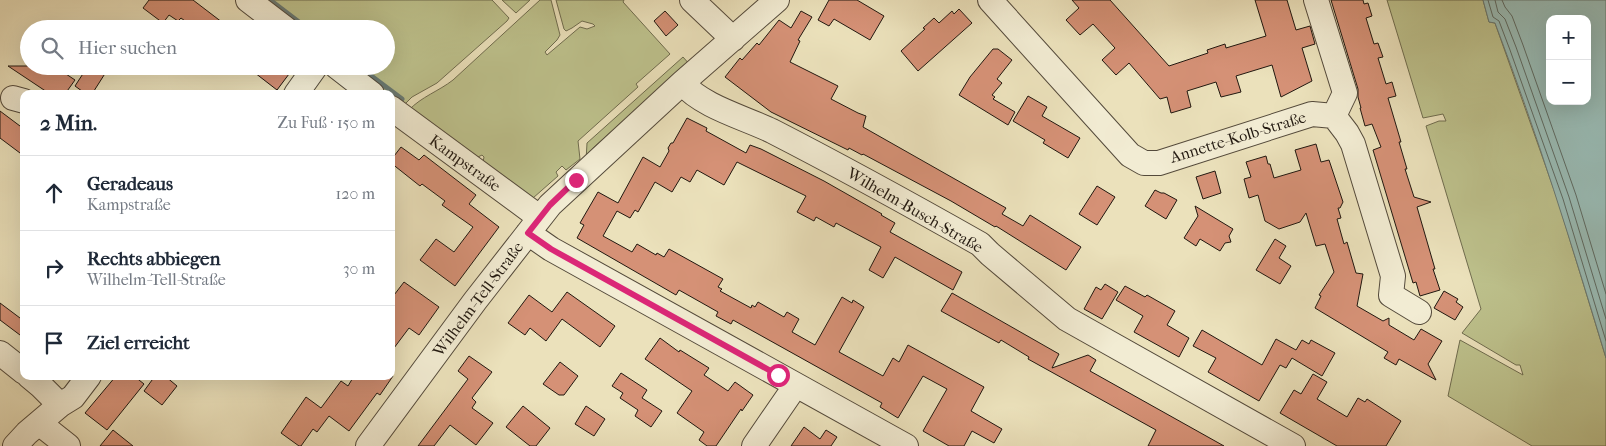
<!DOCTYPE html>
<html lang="de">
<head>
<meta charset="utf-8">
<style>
  body { margin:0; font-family:"IM FELL French Canon",serif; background:#f6f6f7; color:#1f2937 }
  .controls { position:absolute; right:15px; top:15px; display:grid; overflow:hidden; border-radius:10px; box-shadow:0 5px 20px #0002 }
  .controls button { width:45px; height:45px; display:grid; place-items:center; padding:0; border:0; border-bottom:1px solid #e0e1e3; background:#fff; color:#1f2937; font:25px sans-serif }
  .stop { position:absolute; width:15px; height:15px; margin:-11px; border:4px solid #db2777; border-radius:50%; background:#fff }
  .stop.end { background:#db2777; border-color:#fff; box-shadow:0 1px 5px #0008 }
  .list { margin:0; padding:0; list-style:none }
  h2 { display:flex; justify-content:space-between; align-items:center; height:65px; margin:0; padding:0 20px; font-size:21px }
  h2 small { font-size:16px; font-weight:400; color:#747a83 }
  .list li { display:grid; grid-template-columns:32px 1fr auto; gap:15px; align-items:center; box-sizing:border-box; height:75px; padding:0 20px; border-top:1px solid #e0e1e3 }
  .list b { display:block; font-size:19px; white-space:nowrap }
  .list p { margin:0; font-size:16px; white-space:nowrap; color:#747a83 }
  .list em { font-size:16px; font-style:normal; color:#747a83 }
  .icon { flex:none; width:28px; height:28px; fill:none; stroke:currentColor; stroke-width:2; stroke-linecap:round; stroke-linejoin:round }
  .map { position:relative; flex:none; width:1606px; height:446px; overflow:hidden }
  .search { position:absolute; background:#fff; box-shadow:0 5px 20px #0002; left:20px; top:20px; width:375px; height:55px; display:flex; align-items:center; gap:12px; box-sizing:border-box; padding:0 18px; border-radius:28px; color:#747a83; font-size:19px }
  .panel { position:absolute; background:#fff; box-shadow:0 5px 20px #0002; left:20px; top:90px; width:375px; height:290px; border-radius:10px }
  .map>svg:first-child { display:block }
  .green { fill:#bdc18c; stroke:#6f6c4e }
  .water { fill:#99bcb6; stroke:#697a74; fill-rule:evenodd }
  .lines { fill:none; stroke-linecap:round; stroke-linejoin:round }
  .shore { stroke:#5d6a63; stroke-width:1 }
  .stream { stroke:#697a74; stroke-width:5 }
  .building { fill:#d59176; stroke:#211810 }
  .minor-casing { stroke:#544a3b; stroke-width:26 }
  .minor { stroke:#f2ecd3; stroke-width:24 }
  .route { stroke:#db2777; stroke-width:6 }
  .labels { text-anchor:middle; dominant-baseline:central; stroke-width:4; stroke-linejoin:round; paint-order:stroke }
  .street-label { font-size:16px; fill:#211810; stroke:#f2ecd3 }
</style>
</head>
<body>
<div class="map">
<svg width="1606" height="446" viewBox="0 0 1606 446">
  <rect width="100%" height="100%" fill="#ebe1bb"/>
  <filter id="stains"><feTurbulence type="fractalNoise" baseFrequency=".004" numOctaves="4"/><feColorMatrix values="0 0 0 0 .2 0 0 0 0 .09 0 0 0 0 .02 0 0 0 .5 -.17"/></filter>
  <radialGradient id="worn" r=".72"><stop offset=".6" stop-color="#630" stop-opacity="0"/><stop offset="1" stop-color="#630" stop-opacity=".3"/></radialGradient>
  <path class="green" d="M261 0H492L509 18 507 21 437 83 412 97 403 106 391 97V94H387L350 66H386V29H300Z
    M502 0H530L516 13Z
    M540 0H551L560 35 557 40 545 52 547 55 580 27 587 29 595 26 593 24 582 21 572 28 566 31 564 29 556 0H624L623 2 670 54 636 84 638 87 578 141 580 159 566 170 562 166 556 172 558 176 533 198 483 162 484 157 482 155 476 158 409 110C421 97 439 91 453 80Z
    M1387 0H1483L1489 22 1495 23 1558 201 1606 358V446H1532L1448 396 1460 340 1523 375 1520 365H1516L1462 333 1481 309 1426 126 1439 121H1446L1443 114 1423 118Z
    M683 57 691 66 671 78 593 148 592 155 586 161 587 143Z"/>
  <path class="water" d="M1483 0H1606V358C1572 245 1537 133 1495 23L1489 22ZM1550 19H1587V101H1550Z"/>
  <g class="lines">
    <path class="shore" d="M1488 0 1493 17 1499 21 1510 50 1563 199 1606 341
      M1495 0 1498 12 1505 19 1516 47 1569 197 1606 319
      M1502 0 1505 7 1512 16 1523 45 1576 195 1606 294"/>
    <path class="stream" d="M270 0 308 29
      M358 66 402 99"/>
  </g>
  <path class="building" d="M149 0H193L231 29H196L181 18 178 21 169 15 163 23 143 8Z
    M829 0H857L884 16 870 40 834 19 829 26 818 20Z
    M1072 0H1110L1169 66 1208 53 1207 50 1225 44 1226 48 1266 36 1255 0H1287L1296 30 1310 26 1315 44 1302 48 1312 81 1281 97 1272 65 1236 76 1241 92 1221 97 1216 82 1187 91 1191 107 1171 113 1167 97 1160 99 1129 63 1116 75 1102 60 1115 48 1093 24 1080 35 1066 20 1079 8Z
    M1331 0H1363L1364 4 1368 3 1372 16 1366 18 1374 44 1378 43 1383 57 1378 58 1386 84 1392 82 1396 96 1388 98 1401 142H1399L1407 169H1405L1414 197 1431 202 1417 207 1435 269H1433L1440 290 1420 296 1416 282 1413 283 1373 150 1381 147 1372 124 1365 126 1360 108H1361L1358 97V89Z
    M959 9 972 23 918 71 901 51 925 29 923 28 934 18 939 23 952 11 954 14Z
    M665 11 678 25 666 36 654 21Z
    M801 11 812 17 798 40 800 41 790 62 838 86 831 99 858 113 866 116 863 127 1006 208 1002 214 1023 226 1030 215 1081 247 1066 270 996 226 995 227 951 201 863 154 862 155 849 148 848 150 771 112 725 77 740 58 742 60 757 43 759 45 779 20 791 28Z
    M993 49H998L1012 60 997 79 1002 83 992 95 995 97 993 99 1015 112 1008 125 959 95 970 77Z
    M8 66H54L75 80 65 94H50Z
    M88 66H98L106 72 92 94H86L75 86Z
    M246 66H280L289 74 277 90Z
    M1028 96 1047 107 1042 116 1080 138 1068 158 1043 143 1045 140 1013 121Z
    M0 111 24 129V156L0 138Z
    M687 118 707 128 706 131 746 153 750 145 761 149 824 181 882 214 881 215 895 223 890 232 962 272 953 290 895 257 883 278 869 270 881 247 836 223 834 227 816 217 814 221 797 212 806 196 737 162 724 185 697 170 690 182 681 177 672 192 655 182 638 212 635 210 630 218 617 211 603 236 632 252 637 244 656 255 657 253 664 257 669 249 723 279 718 287 722 289 720 291 751 308 752 305 755 307 758 302 784 317 787 312 799 319 792 332 815 345 842 297 852 303 853 300 864 307 839 352 883 376 893 358 899 362 908 345 984 387 971 411 1002 429 994 443 972 431 964 446H949L923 431 947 389 923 376 898 418 880 407 882 403 733 320 731 324 716 316 718 312 679 290 676 295 577 238 584 225 580 223 598 192 618 203 643 157 660 167 669 151 668 148 671 143H673Z
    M1316 144 1321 162 1329 160 1343 202 1340 208H1338L1341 218 1337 219 1344 244 1347 242 1356 273 1363 274 1357 306 1383 321 1389 318V325L1414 340 1421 329 1442 341 1428 364 1436 380 1399 359 1396 365 1384 358 1388 352 1315 308 1321 296 1319 295 1334 272 1325 244 1316 246 1306 213 1300 222 1279 229 1265 221 1258 195 1249 198 1244 179 1251 177 1246 162 1266 156 1268 164H1270L1274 178 1301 170 1295 150Z
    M401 147 419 160 424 155 476 195 469 204 499 227 455 286 420 260 436 239 454 252 473 227 442 205 445 201 422 184 420 186 391 163V160Z
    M1215 171 1221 193 1203 199 1196 177Z
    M1097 186 1115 197 1097 225 1079 214Z
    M1155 190 1161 193H1164L1177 200 1166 219 1145 206Z
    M1195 206 1233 229 1229 236 1231 242 1225 243 1220 251 1200 239 1196 246 1184 238 1198 216Z
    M1275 239 1286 246 1279 258 1291 266 1280 284 1256 270Z
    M404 282 439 307 419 335 409 328 391 352V299Z
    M1105 284 1118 292 1102 319 1084 309 1096 287 1101 290Z
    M1125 286 1145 297 1147 295 1175 311 1167 325 1189 338 1179 357 1134 332 1143 316 1116 300Z
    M1444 291 1458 299 1456 302 1463 307 1455 320 1434 308Z
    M567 292 615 326 600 347 562 319 546 341 530 328 525 335 508 323 529 295 552 312Z
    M952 293 1059 354 1052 368 1088 355 1096 360 1090 371 1224 446H1148L1156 430 1028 359 1029 357 1001 340 999 343 941 311Z
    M0 303 24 321V338L0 320Z
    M1202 330 1262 365 1276 339 1296 350 1302 340 1309 344 1311 340 1335 353 1322 376 1292 358 1286 368 1280 365 1259 401 1208 372 1216 358 1193 346Z
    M660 338 679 352 680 350 709 368 704 375 728 391 735 382 753 395 742 411 741 409 716 446H707L699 440 704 432 677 413 692 391 645 359Z
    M469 356 492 372 472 398 476 402 472 408 493 423 476 445 450 425 434 446H418L468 379 458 371Z
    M560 362 578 376 564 395H559L543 384Z
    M621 373 647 390 642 398 662 411 651 427 635 416 638 410 620 398 623 393 612 386Z
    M1313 374 1327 382 1317 399 1347 417 1358 398 1365 402 1367 399 1401 421 1386 446H1337L1280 413 1294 390 1301 394Z
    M116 376H134L144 384 107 430 85 413Z
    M155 376H165L177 386 162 405 144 391Z
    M354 376H393L380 395 377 393 349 431 329 416 317 432 313 429 301 446H299L281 433 306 397 321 408 341 381 348 386Z
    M523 406 550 428 536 446H530L506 427Z
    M586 406 605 419 594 436 575 424Z
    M804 427 820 439 826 430 837 437 831 446H791Z
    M113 430 133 446H100Z"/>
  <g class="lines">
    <defs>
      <path id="minor" d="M248 0 286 29
        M692 0 733 39
        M990 0 1130 155 1144 163H1159L1312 114 1334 116 1347 133 1353 144 1393 276 1391 295 1419 312
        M1316 0 1345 93 1334 116
        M336 66 372 94
        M682 83C703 107 743 117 772 131 842 167 911 205 980 244L990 254 1067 319 1293 446
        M296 94 316 66
        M13 98 24 101
        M391 108 539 217
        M528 233 551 249 906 446
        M0 353 24 372
        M29 376 41 386 60 405
        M39 423 68 446
        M15 446 27 433 60 405 73 397 89 376
        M368 446 475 301 550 205 682 83 777 0
        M754 446 796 385"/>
    </defs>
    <use href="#minor" class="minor-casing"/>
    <use href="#minor" class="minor"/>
  </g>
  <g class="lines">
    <path class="route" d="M576 180 550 205 528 233 551 249 778 375"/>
  </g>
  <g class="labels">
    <g class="street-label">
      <text transform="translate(1238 137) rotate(-17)">Annette-Kolb-Straße</text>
      <text transform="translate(465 163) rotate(36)">Kampstraße</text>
      <text transform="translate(915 210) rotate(30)">Wilhelm-Busch-Straße</text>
      <text transform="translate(478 299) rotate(-53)">Wilhelm-Tell-Straße</text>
    </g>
  </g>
  <rect width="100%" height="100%" filter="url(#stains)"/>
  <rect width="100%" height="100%" fill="url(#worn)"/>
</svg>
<div class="controls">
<button>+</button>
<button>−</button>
</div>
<div class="stop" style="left:778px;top:375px"></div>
<div class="stop end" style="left:576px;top:180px"></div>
<div class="search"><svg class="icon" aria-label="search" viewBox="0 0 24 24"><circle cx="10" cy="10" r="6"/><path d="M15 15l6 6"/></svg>Hier suchen</div>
<section class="panel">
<h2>2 Min.<small>Zu Fuß · 150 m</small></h2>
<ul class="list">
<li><svg class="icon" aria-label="ahead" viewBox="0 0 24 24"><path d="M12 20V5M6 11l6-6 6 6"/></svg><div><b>Geradeaus</b><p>Kampstraße</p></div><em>120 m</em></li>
<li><svg class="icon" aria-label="right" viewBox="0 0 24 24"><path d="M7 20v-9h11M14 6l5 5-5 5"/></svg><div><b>Rechts abbiegen</b><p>Wilhelm-Tell-Straße</p></div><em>30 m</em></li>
<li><svg class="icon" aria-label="arrive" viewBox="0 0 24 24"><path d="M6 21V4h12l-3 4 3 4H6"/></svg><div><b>Ziel erreicht</b></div></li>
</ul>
</section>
</div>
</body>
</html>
